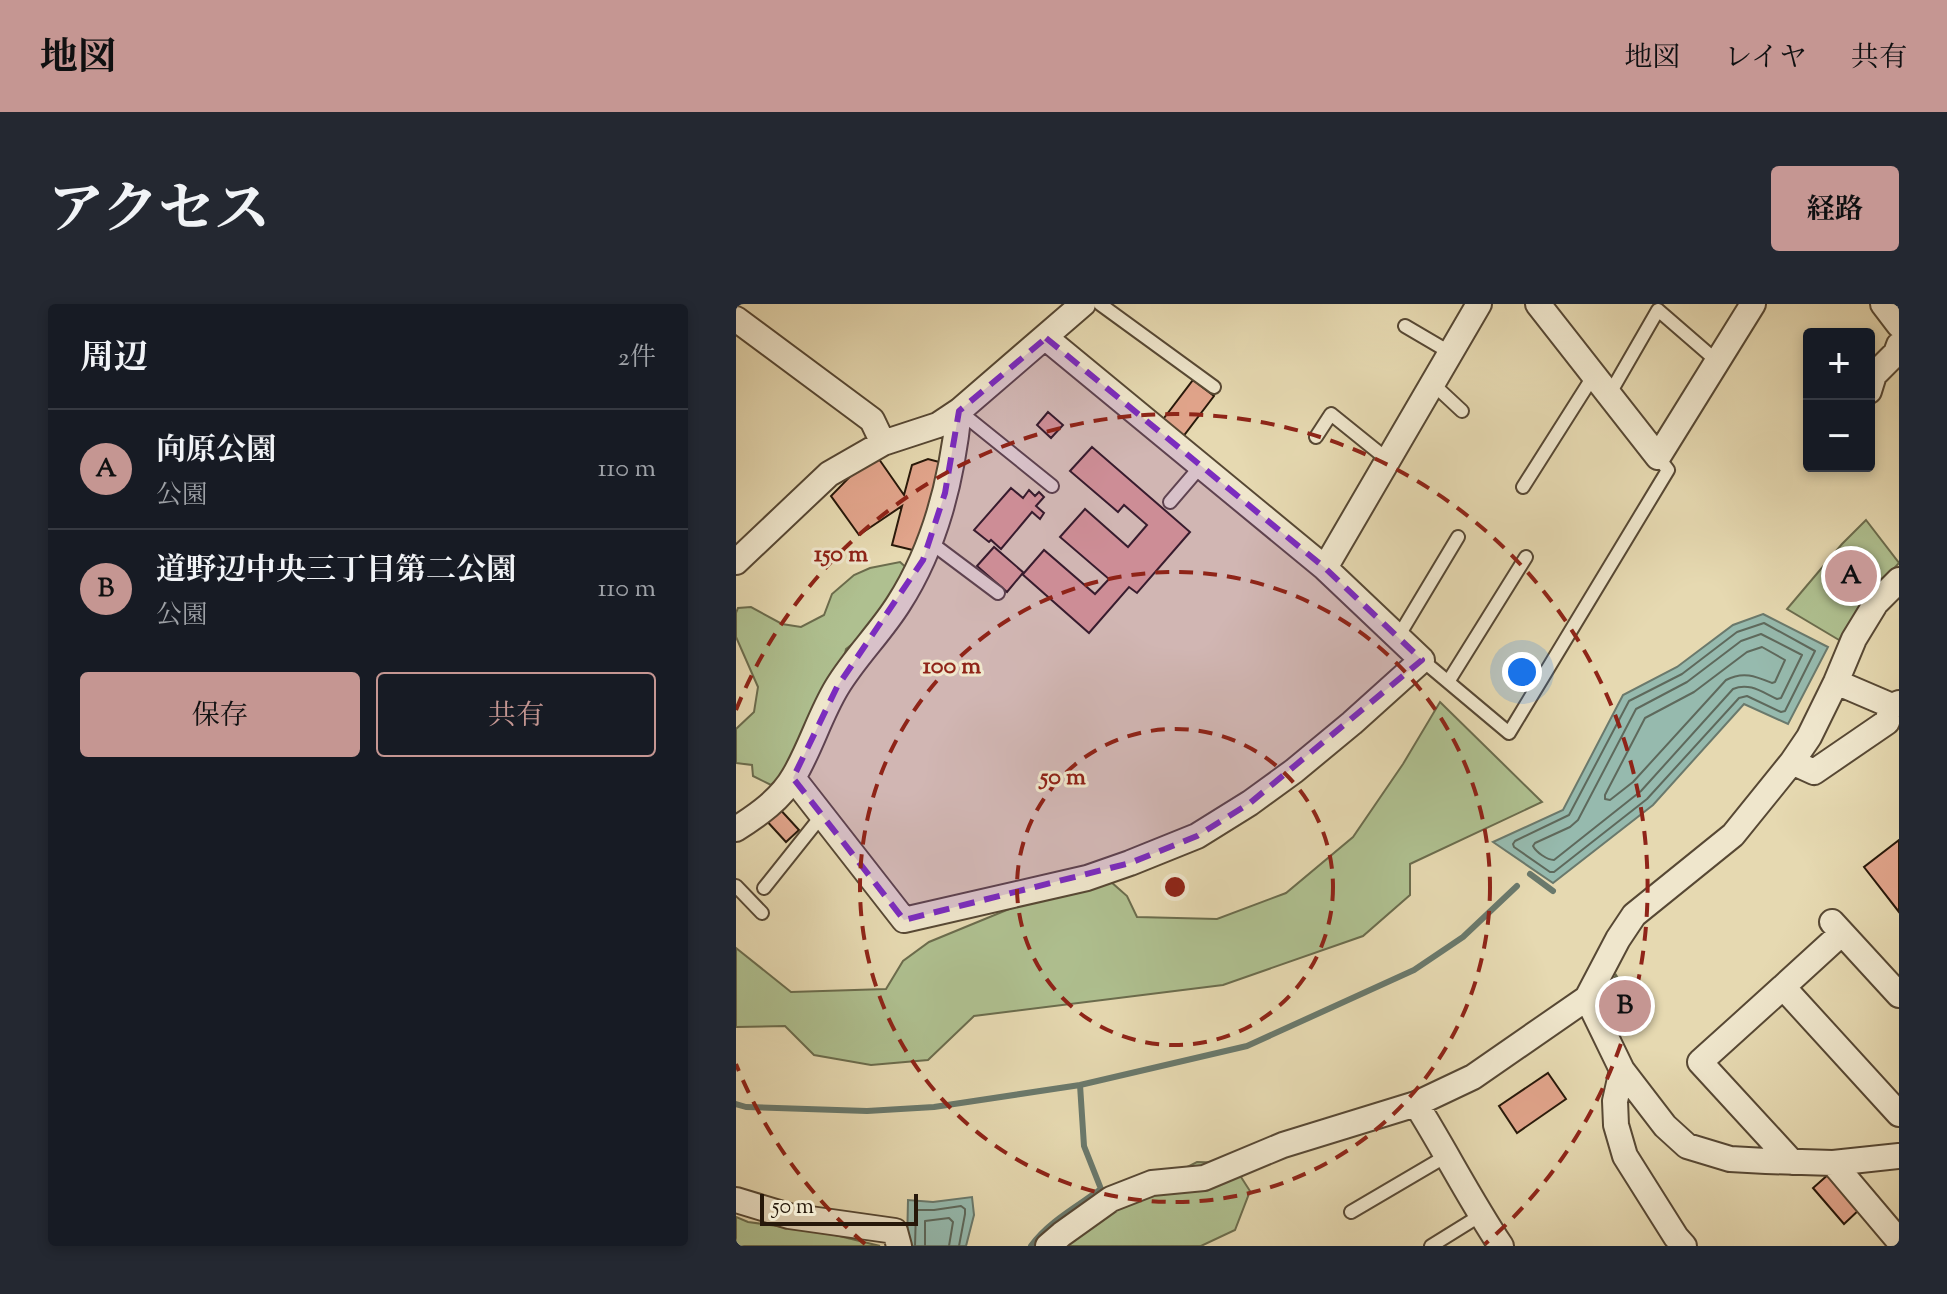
<!DOCTYPE html>
<html lang="ja">
<head>
<meta charset="utf-8">
<style>
  body { margin:0; font-family:"Sorts Mill Goudy","Noto Serif JP",serif; background:#242831; color:#f1f3f6 }
  .controls { position:absolute; right:24px; top:24px; display:grid; overflow:hidden; border-radius:8px; box-shadow:0 4px 12px #0003 }
  .controls button { width:72px; height:72px; display:grid; place-items:center; padding:0; border:0; border-bottom:2px solid #363941; background:#171b24; color:#f1f3f6; font:40px sans-serif }
  .scale { position:absolute; left:24px; bottom:20px; width:158px; box-sizing:border-box; padding-left:8px; border:4px solid #27180a; border-top:0; font-size:22px; line-height:28px; white-space:nowrap; color:#27180a; -webkit-text-stroke:6px #efe6cc; paint-order:stroke }
  .you { position:absolute; left:786px; top:368px; width:28px; height:28px; margin:-20px; border:6px solid #fff; border-radius:50%; background:#1a73e8; box-shadow:0 0 0 12px #1a73e833 }
  .badge { display:grid; place-items:center; width:52px; height:52px; border-radius:50%; background:#c59692; color:#111; font-size:26px; font-weight:700 }
  .pin { position:absolute; translate:-50% -50%; border:4px solid #fff; box-shadow:0 2px 8px #0006 }
  .list { margin:0; padding:0; list-style:none }
  h2 { display:flex; justify-content:space-between; align-items:center; height:104px; margin:0; padding:0 32px; font-size:34px }
  h2 small { font-size:26px; font-weight:400; color:#9ea1a6 }
  .list li { display:grid; grid-template-columns:52px 1fr auto; gap:24px; align-items:center; box-sizing:border-box; height:120px; padding:0 32px; border-top:2px solid #363941 }
  .list b { display:block; font-size:30px; white-space:nowrap }
  .list p { margin:0; font-size:26px; white-space:nowrap; color:#9ea1a6 }
  .list em { font-size:26px; font-style:normal; color:#9ea1a6 }
  .actions { display:flex; gap:16px; padding:24px 32px }
  .actions a { flex:1; padding:18px 0; border:2px solid #c59692; border-radius:8px; text-align:center; font-size:28px; color:#c59692 }
  .actions .main { background:#c59692; color:#111 }
  .map { position:relative; flex:none; width:1163px; height:942px; overflow:hidden; border-radius:8px }
  header { display:flex; align-items:center; gap:48px; box-sizing:border-box; height:112px; padding:0 40px; background:#c59692; color:#111 }
  header strong { font-size:38px }
  nav { display:flex; gap:44px; margin-inline-start:auto; font-size:28px }
  .intro { display:flex; align-items:center; justify-content:space-between; box-sizing:border-box; height:192px; padding:0 48px }
  h1 { margin:0; font-size:56px }
  .button { padding:20px 36px; border-radius:8px; background:#c59692; color:#111; font-size:28px; font-weight:700 }
  main { display:flex; gap:48px; padding:0 48px }
  aside { flex:1; background:#171b24; border-radius:8px; box-shadow:0 4px 12px #0003 }
  .map>svg:first-child { display:block }
  .green { fill:#afc090; stroke:#6b6c4d; stroke-width:2 }
  .water { fill:#96baae; stroke:#6a796c; stroke-width:2 }
  .lines { fill:none; stroke-linecap:round; stroke-linejoin:round }
  .shore { stroke:#5e695c; stroke-width:2 }
  .stream { stroke:#6a796c; stroke-width:6 }
  .building { fill:#e2a58c; stroke:#27180a; stroke-width:2 }
  .lane-casing { stroke:#574834; stroke-width:16 }
  .street-casing { stroke:#574834; stroke-width:28 }
  .lane { stroke:#efe6cc; stroke-width:12 }
  .street { stroke:#efe6cc; stroke-width:24 }
  .marked { fill:#7b2cbf; fill-opacity:0.2; stroke:#7b2cbf; stroke-width:6; stroke-dasharray:16 10; stroke-linejoin:round }
  .ring { fill:none; stroke:#8f2418; stroke-width:4; stroke-dasharray:14 10 }
  .centre { fill:#8f2418; stroke:#efe6cc; stroke-width:4 }
  .ring-label { font-size:24px; text-anchor:middle; font-weight:bold; fill:#8f2418; stroke:#efe6cc; stroke-width:6; stroke-linejoin:round; paint-order:stroke }
</style>
</head>
<body>
<header>
<strong>地図</strong>
<nav><a>地図</a><a>レイヤ</a><a>共有</a></nav>
</header>
<div class="intro"><h1>アクセス</h1><a class="button">経路</a></div>
<main>
<aside>
<h2>周辺<small>2件</small></h2>
<ul class="list">
<li><span class="badge">A</span><div><b>向原公園</b><p>公園</p></div><em>110 m</em></li>
<li><span class="badge">B</span><div><b>道野辺中央三丁目第二公園</b><p>公園</p></div><em>110 m</em></li>
</ul>
<div class="actions"><a class="main">保存</a><a>共有</a></div>
</aside>
<div class="map">
<svg width="1163" height="942" viewBox="0 0 1163 942">
  <rect width="100%" height="100%" fill="#e6d9b1"/>
  <filter id="stains"><feTurbulence type="fractalNoise" baseFrequency=".0025" numOctaves="4"/><feColorMatrix values="0 0 0 0 .2 0 0 0 0 .09 0 0 0 0 .02 0 0 0 .5 -.17"/></filter>
  <radialGradient id="worn" r=".72"><stop offset=".6" stop-color="#630" stop-opacity="0"/><stop offset="1" stop-color="#630" stop-opacity=".3"/></radialGradient>
  <path class="green" d="M1130 216 1163 259 1128 297 1103 336 1051 305 1106 240Z
    M164 258 174 267 133 327 110 345 106 363 53 463 35 481 17 472 16 461 0 459V425L18 408 22 383 0 333V309L2 304 15 303 46 320 65 323 88 311 96 290 118 271 134 264Z
    M704 398 806 498 674 560V591L627 632 487 681 238 712 192 756 135 761 78 751 49 722 0 723V644L55 688 150 685 167 657 193 638 278 603 341 589 375 578 391 592 401 613 481 615 550 589 617 533 667 460Z
    M880 671 906 713 892 727 871 691Z
    M461 858 496 859 514 887 499 926 465 942H322L378 900Z
    M0 913 12 918 87 928 144 942H0Z"/>
  <path class="water" d="M1027 310 1092 343 1052 420 1008 400 917 501 817 579 757 538 827 506 887 391 941 363 997 321Z
    M236 893 238 911 230 942H171L172 896 197 898Z"/>
  <g class="lines">
    <path class="shore" d="M1028 319 1079 347 1049 407 1045 408 1011 392 1003 394 911 495 818 568H814L778 543 777 540 779 537 833 511 893 397 946 370 1001 328Z
      M1025 330 1066 351 1045 394 1041 395C1026 388 1013 378 997 385L905 487 818 556C811 556 800 548 797 542L799 539 834 523 842 516 900 405 951 378 1005 337Z
      M1026 343 1049 356 1039 378 1036 379C1019 372 1007 367 990 376L897 478 874 496 869 495V491L909 414 958 388 1011 348Z
      M179 942 180 906H198L225 902 229 905V910L223 942
      M189 942V917L213 914 217 918 213 942"/>
    <path class="stream" d="M794 570 817 587
      M0 800 10 803 131 807 198 803 344 781 511 742 678 666 727 633 781 582
      M295 942C312 918 342 902 365 885L348 842 344 781"/>
  </g>
  <path class="building" d="M457 76 478 92 446 134 425 118Z
    M312 108 327 121 315 134 301 121Z
    M356 143 454 228 401 289 393 283 353 329 286 270 271 288 241 262 258 243 288 269 308 246 359 290 373 275 324 233 349 205 392 243 411 221 388 201 382 208 334 167Z
    M138 148 168 191 176 161 192 155 207 159 185 248 156 241 166 202 123 231 95 192Z
    M275 184 287 194 293 186 299 192 303 188 308 193 300 202 308 209 304 215 296 208 265 245 255 236 253 238 238 226Z
    M41 502 63 526 50 538 28 514Z
    M1163 536V608L1128 563Z
    M812 769 830 795 781 829 763 802Z
    M1094 869 1125 904 1108 920 1077 884Z"/>
  <g class="lines">
    <defs>
      <path id="lane" d="M364 0 478 83
        M669 22 715 49
        M697 80 726 107
        M873 91 922 6 982 58
        M223 107 316 182
        M580 133 595 110 652 156
        M787 183 858 71
        M434 198 464 163
        M194 238 262 289
        M662 333 722 233
        M686 356 773 429 932 166 922 153
        M712 378 790 253
        M0 582 26 609
        M28 584 87 510
        M615 908 712 851
        M695 942 745 911"/>
      <path id="street" d="M802 0 922 153 1017 0
        M1147 0 1163 21
        M0 15 136 116 147 139
        M1133 87 1138 71 1160 49 1163 41
        M0 258 93 170 147 139 202 121 223 107 347 0
        M589 264 743 0
        M1100 378 1156 402 1163 399
        M1056 458 1078 468 1151 418 1156 402
        M57 474 168 616 351 574 394 559 461 532 514 499 558 467 616 419 686 356 589 264 310 34
        M0 525C22 511 45 495 58 472 75 443 84 411 101 383 119 353 145 328 163 299 200 241 216 175 223 107
        M1096 618 1163 691
        M1047 683 1106 629
        M851 694 886 766 929 822 951 842 994 855 1030 857 1097 859 1163 852
        M886 766 879 797 880 821 889 852 940 933 948 942
        M680 800C709 846 734 896 765 942
        M1056 858 964 758 1047 683 1163 810
        M1097 859 1163 937
        M0 896 53 912 159 927 163 942
        M312 942 326 930 375 895 416 879 468 874 547 841 680 800 737 773 851 694 882 635 898 611 997 531 1056 458 1073 433 1100 378 1118 335 1140 299 1163 276"/>
    </defs>
    <use href="#lane" class="lane-casing"/>
    <use href="#street" class="street-casing"/>
    <use href="#lane" class="lane"/>
    <use href="#street" class="street"/>
  </g>
  <path class="marked" d="M310 34 589 264 686 356 514 499 461 532 394 559 168 616 57 474 101 383 187 256 209 189 223 107Z"/>
  <g class="ring">
    <circle cx="439" cy="583" r="158"/>
    <circle cx="439" cy="583" r="315"/>
    <path d="M129 940A473 473 0 0 1 0 760M0 406A473 473 0 1 1 749 940"/>
  </g>
  <circle cx="439" cy="583" r="12" class="centre"/>
  <g class="ring-label">
    <text x="105" y="257">150 m</text>
    <text x="216" y="369">100 m</text>
    <text x="327" y="480">50 m</text>
  </g>
  <rect width="100%" height="100%" filter="url(#stains)"/>
  <rect width="100%" height="100%" fill="url(#worn)"/>
</svg>
<div class="controls">
<button>+</button>
<button>−</button>
</div>
<div class="scale">50 m</div>
<div class="you"></div>
<div class="pin badge" style="left:1115px;top:272px">A</div>
<div class="pin badge" style="left:889px;top:702px">B</div>
</div>
</main>
</body>
</html>
